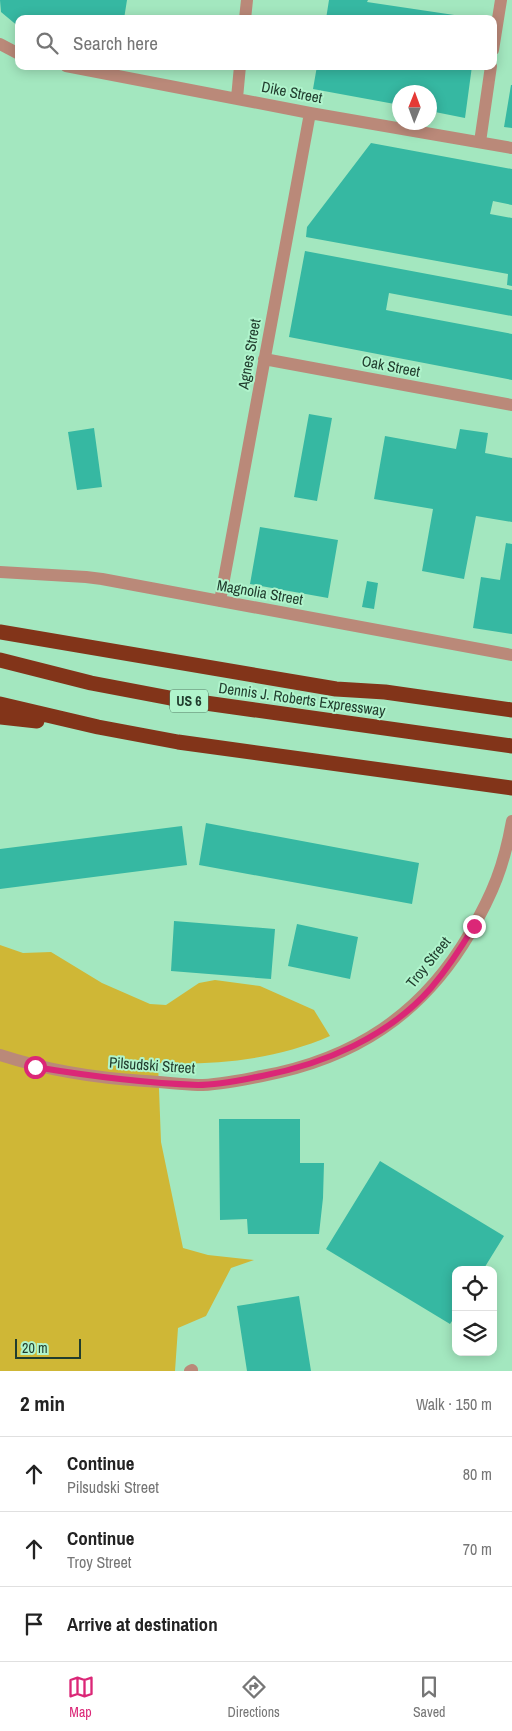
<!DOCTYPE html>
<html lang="en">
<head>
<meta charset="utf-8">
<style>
  body { margin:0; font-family:"Archivo Narrow",sans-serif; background:#f6f6f6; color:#222 }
  .controls { position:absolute; right:15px; bottom:15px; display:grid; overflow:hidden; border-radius:10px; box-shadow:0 2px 12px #0003 }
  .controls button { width:45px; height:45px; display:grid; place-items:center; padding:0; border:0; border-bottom:1px solid #e0e0e0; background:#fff; color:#222; font:25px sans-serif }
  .compass { position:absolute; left:392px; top:85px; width:45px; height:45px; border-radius:50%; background:#fff; box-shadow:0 2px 12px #0003; rotate:1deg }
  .scale { position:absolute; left:15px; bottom:12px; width:66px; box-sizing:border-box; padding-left:5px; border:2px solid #213d2e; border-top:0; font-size:14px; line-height:18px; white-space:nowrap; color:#213d2e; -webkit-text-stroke:4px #b0f4cc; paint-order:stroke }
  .stop { position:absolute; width:15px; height:15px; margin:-11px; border:4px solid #db2777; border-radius:50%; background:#fff }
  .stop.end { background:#db2777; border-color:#fff; box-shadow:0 1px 5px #0008 }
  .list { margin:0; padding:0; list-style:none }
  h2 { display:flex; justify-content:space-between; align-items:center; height:65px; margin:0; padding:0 20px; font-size:21px }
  h2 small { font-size:16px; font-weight:400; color:#767676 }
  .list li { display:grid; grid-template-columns:32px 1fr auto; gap:15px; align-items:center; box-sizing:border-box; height:75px; padding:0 20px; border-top:1px solid #e0e0e0 }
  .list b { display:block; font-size:19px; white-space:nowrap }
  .list p { margin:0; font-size:16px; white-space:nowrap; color:#767676 }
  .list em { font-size:16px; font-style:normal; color:#767676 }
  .icon { flex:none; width:28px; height:28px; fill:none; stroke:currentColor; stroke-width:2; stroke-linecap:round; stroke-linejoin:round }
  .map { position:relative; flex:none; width:512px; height:1371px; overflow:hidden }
  .search { position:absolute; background:#fff; box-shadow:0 2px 12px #0003; left:15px; right:15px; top:15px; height:55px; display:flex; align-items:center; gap:12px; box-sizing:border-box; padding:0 18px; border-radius:10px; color:#767676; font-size:19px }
  .sheet { height:290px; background:#fff }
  nav { display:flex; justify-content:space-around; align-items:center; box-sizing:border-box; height:70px; border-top:1px solid #e0e0e0; background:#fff; font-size:14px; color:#767676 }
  nav a { display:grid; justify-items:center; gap:2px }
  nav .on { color:#db2777 }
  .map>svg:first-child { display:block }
  .green { fill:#cfb736 }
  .building { fill:#36b8a2 }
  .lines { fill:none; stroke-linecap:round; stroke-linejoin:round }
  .minor { stroke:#ba8979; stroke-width:12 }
  .motorway { stroke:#823419; stroke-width:15 }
  .route { stroke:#db2777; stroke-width:6 }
  .labels { text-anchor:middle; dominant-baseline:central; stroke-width:4; stroke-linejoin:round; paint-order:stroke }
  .shield { fill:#b0f4cc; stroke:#4c745d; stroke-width:1 }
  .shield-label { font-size:14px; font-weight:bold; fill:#213d2e }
  .street-label { font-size:15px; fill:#213d2e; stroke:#b0f4cc }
</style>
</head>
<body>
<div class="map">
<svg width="512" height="1371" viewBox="0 0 512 1371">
  <rect width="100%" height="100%" fill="#a3e7bf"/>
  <path class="green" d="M0 945 23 953 51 952 102 983 150 1004 166 1005 199 983 215 980 260 986 314 1010 330 1036C275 1060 217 1065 158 1063L161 1142 183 1248 208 1255 254 1260 231 1268 206 1316 178 1328 175 1371H0Z"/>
  <path class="building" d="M0 0H127L124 19H19V27L1 12Z
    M329 0H368L367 2 481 19H326Z
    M317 66H472L465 118 430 111V92H400V105L313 89Z
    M511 85H512V128L504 127Z
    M371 143 512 169V205L493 201 490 214 512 218V286L507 285 508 274 306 237 307 227Z
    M305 251 512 290V316L389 293 386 310 512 334V380L289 337Z
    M309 414 332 418 317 501 294 497Z
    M94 428 102 487 77 490 68 432Z
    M460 429 488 433 485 453 512 458V522L476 516 464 579 422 571 433 509 374 499 385 436 456 449Z
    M260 527 338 540 328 598 250 584Z
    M506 543 512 544V634L473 628 481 577 500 580Z
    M367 581 378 583 374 609 362 607Z
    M206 823 419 863 412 904 199 865Z
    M182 826 187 865 0 889V849Z
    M174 921 275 929 271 979 171 971Z
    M297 924 358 937 350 979 288 966Z
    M219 1119H300V1163H324L323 1198 319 1234H248L247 1219 220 1220Z
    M380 1161 504 1236 483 1270H456V1315L450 1324 326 1249Z
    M299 1296 311 1371H247L237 1306Z"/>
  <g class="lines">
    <path class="minor" d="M245 19 247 0
      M0 44 19 54
      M493 50 501 0
      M66 66 310 113 512 148
      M237 98 240 66
      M480 142 491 66
      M264 359 512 405
      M0 572 86 577 102 579 512 655
      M220 601 310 113
      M0 1055C49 1071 94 1078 145 1081 162 1082 180 1084 198 1085 219 1085 241 1080 262 1076 354 1059 422 1015 470 933 493 893 504 866 512 821
      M190 1371 192 1370"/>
    <path class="motorway" d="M0 632 336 689 385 692 512 710
      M0 660 91 683 170 698 512 746
      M0 704 98 727 178 742 512 788
      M0 717 37 721"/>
  </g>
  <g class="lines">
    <path class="route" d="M35 1067C89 1076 143 1083 198 1085 219 1085 241 1080 262 1076 324 1064 388 1037 431 988 447 969 461 948 474 926"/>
  </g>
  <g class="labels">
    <rect class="shield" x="170" y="689.5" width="38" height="23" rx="4"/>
    <g class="shield-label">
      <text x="189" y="701">US 6</text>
    </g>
    <g class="street-label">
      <text transform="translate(292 92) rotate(11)">Dike Street</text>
      <text transform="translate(249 354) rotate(-80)">Agnes Street</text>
      <text transform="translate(391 366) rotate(11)">Oak Street</text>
      <text transform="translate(260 592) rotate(10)">Magnolia Street</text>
      <text transform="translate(302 699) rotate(8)">Dennis J. Roberts Expressway</text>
      <text transform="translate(428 962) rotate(-51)">Troy Street</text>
      <text transform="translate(152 1065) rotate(4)">Pilsudski Street</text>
    </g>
  </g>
</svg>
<div class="controls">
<button><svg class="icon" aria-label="locate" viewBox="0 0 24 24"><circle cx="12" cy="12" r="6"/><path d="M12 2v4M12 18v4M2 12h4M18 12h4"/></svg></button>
<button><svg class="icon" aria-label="layers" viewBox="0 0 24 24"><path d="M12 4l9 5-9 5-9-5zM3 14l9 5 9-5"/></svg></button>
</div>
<svg class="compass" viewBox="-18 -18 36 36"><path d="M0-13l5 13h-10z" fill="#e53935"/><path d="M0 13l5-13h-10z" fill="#767676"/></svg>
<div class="scale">20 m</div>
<div class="stop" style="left:35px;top:1067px"></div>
<div class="stop end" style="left:474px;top:926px"></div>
<div class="search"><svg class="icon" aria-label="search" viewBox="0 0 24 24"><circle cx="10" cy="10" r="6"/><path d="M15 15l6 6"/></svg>Search here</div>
</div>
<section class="sheet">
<h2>2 min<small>Walk · 150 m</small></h2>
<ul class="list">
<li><svg class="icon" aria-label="ahead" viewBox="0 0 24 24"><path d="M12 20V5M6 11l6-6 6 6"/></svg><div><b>Continue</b><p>Pilsudski Street</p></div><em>80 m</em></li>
<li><svg class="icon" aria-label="ahead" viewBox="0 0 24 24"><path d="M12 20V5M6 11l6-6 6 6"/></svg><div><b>Continue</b><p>Troy Street</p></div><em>70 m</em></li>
<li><svg class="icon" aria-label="arrive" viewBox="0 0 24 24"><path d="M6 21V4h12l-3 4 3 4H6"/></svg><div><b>Arrive at destination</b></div></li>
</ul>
</section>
<nav>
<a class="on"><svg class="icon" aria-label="map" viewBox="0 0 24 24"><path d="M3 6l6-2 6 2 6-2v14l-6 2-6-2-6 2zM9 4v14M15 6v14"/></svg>Map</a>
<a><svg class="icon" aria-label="directions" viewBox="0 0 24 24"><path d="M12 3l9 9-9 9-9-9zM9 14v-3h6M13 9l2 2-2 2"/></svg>Directions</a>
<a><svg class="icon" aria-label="saved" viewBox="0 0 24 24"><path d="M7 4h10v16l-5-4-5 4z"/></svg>Saved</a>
</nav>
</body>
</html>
